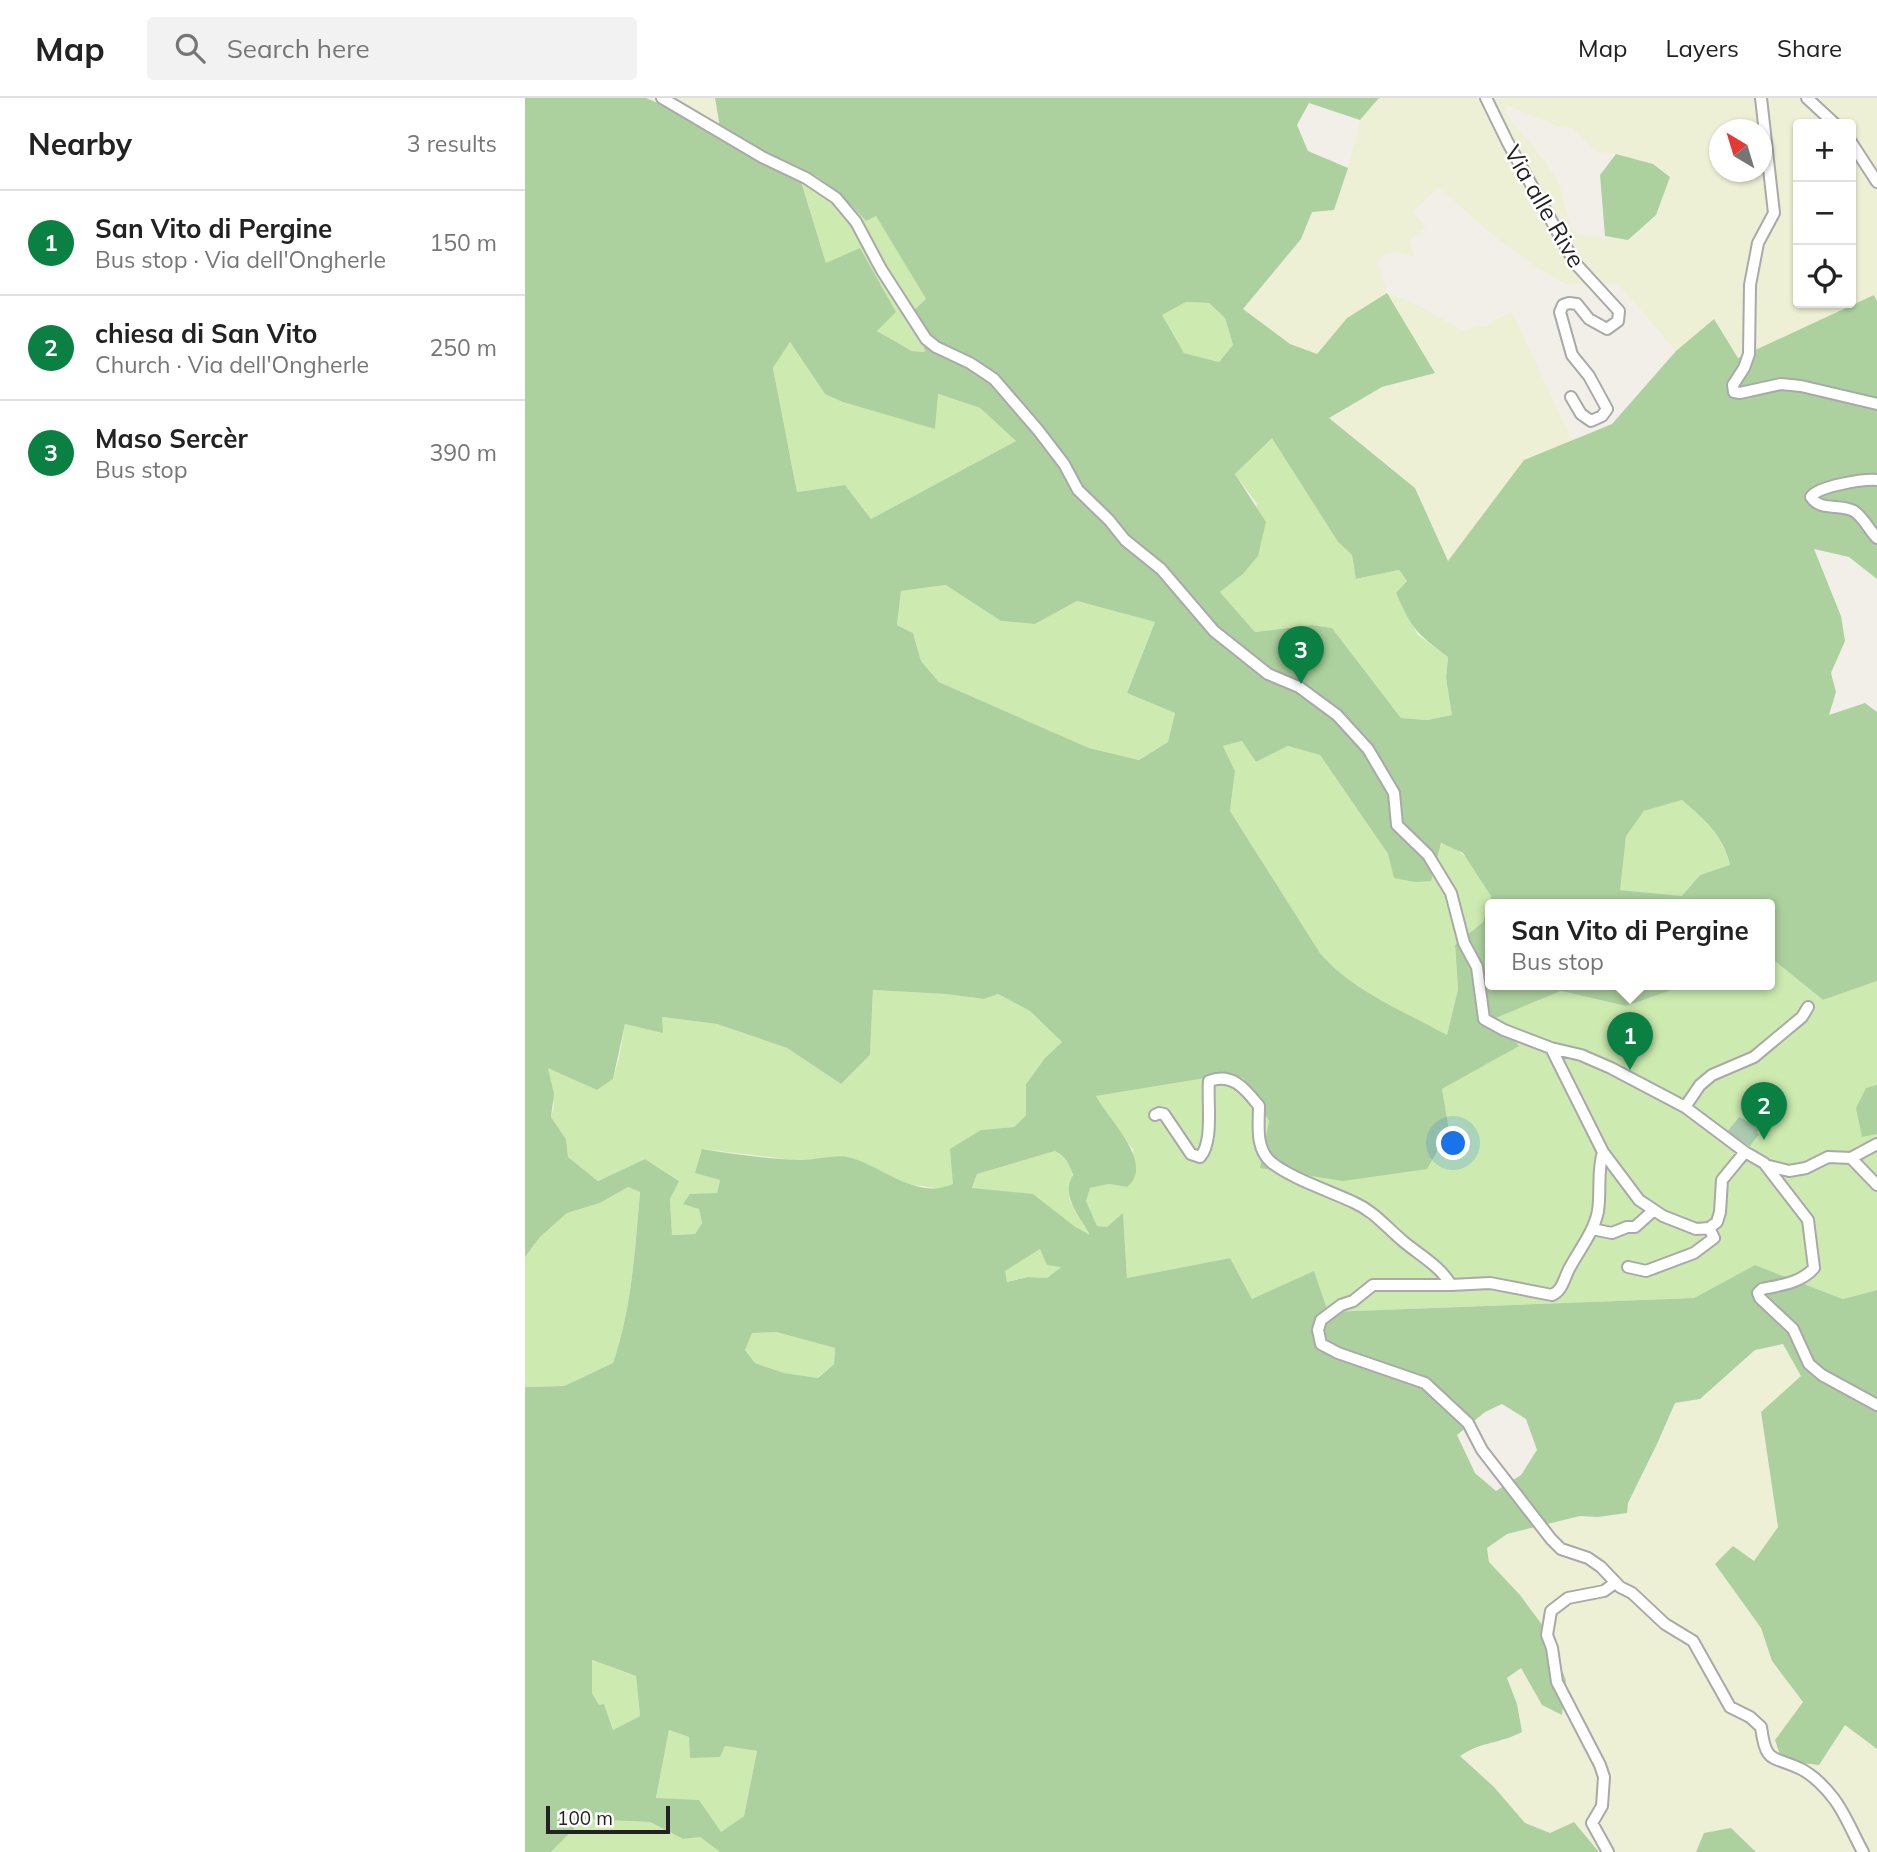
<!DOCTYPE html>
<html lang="en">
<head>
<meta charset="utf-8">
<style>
  body { margin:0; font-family:Mulish,sans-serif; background:#f2f2f2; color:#222 }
  .controls { position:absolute; right:21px; top:21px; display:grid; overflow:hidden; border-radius:7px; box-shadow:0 2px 5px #0004 }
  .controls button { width:63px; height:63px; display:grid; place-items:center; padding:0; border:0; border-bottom:2px solid #e0e0e0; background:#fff; color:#222; font:35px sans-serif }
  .compass { position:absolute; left:1184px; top:21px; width:63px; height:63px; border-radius:50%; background:#fff; box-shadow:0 2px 5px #0004; rotate:322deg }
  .scale { position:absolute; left:21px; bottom:18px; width:124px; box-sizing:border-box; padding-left:7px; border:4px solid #222; border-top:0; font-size:19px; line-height:24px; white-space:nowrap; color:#222; -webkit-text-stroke:5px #fff; paint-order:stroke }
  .you { position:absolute; left:929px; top:1046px; width:24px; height:24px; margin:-18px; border:5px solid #fff; border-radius:50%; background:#1a73e8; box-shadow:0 0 0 10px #1a73e833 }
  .badge { display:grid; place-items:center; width:46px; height:46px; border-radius:50%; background:#0b8043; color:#fff; font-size:23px; font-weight:700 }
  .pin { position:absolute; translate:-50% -58px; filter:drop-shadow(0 2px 4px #0008) }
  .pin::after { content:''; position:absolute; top:37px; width:24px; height:21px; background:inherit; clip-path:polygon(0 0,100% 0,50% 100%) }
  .popup { position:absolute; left:960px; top:801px; width:290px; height:91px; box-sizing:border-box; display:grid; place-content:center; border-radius:7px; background:#fff; filter:drop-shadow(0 2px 5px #0005); font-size:23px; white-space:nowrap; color:#767676 }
  .popup b { font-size:26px; color:#222 }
  .popup::after { content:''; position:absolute; left:50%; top:100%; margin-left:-14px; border:14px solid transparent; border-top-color:#fff }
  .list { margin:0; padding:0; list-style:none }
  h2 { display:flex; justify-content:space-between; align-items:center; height:91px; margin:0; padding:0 28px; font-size:30px }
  h2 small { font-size:23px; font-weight:400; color:#767676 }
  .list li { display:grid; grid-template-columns:46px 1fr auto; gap:21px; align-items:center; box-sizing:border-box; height:105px; padding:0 28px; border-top:2px solid #e0e0e0 }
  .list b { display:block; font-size:26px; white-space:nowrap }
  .list p { margin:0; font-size:23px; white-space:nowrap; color:#767676 }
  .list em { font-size:23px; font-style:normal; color:#767676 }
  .icon { flex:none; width:38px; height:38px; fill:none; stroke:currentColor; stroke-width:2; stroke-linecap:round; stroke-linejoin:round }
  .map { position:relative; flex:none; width:1352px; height:1754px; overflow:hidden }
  header { display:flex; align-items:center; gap:42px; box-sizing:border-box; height:98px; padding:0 35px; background:#fff; border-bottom:2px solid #e0e0e0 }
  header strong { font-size:33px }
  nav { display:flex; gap:38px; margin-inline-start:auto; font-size:24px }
  .search { width:490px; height:63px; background:#f2f2f2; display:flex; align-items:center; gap:18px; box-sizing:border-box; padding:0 24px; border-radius:7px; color:#767676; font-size:26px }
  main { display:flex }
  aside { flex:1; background:#fff }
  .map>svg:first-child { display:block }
  .farmland { fill:#eef0d5; fill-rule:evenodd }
  .grass { fill:#cdebb0 }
  .forest { fill:#add19e; fill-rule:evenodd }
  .cemetery { fill:#aacbaf }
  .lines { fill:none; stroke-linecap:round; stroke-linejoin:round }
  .minor-casing { stroke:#a9a9a9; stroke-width:14 }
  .minor { stroke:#fff; stroke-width:10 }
  .labels { text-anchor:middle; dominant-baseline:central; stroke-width:5; stroke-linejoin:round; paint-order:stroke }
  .street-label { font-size:24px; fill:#222; stroke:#fff }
</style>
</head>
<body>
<header>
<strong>Map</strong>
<div class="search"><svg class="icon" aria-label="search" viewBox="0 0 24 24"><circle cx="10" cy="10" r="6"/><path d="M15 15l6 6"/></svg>Search here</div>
<nav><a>Map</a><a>Layers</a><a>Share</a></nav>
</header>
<main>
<aside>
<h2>Nearby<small>3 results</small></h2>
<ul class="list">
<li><span class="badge">1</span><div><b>San Vito di Pergine</b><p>Bus stop · Via dell'Ongherle</p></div><em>150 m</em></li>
<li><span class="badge">2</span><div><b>chiesa di San Vito</b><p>Church · Via dell'Ongherle</p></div><em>250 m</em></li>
<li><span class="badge">3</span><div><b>Maso Sercèr</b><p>Bus stop</p></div><em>390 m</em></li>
</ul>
</aside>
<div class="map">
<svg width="1352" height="1754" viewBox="0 0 1352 1754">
  <rect width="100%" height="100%" fill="#f2efe9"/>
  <path class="farmland" d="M121 0H190L197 43 147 11Z
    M854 0H1352V203L1349 198 1213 260 1189 221 1151 253 1093 186H1040L1013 170 970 139 913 89 888 114 901 129 884 142 890 159 872 154 860 156 853 164 862 195 889 205 939 233 953 226 961 229 969 222 987 214 1047 342 999 362 923 464 890 389 803 319 857 289 910 274 822 220 792 256 765 247 718 211 776 141 787 114 809 111 823 70 835 22ZM982 7 1032 28 1047 30 1073 55 1091 56 1128 66 1103 142 1059 137 1046 131 1034 85 1021 64 980 15ZM1273 26H1326V205H1273ZM1195 32H1237V74H1195Z
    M1258 1246 1276 1278 1236 1315 1253 1429 1229 1464 1190 1466 1236 1530 1247 1563 1278 1604 1250 1642 1320 1626 1352 1651V1754H1231L1206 1730 1179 1735 1171 1754H1074L1049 1724 1025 1735 1000 1725 969 1689 935 1658 954 1646 979 1643 992 1606 982 1580 996 1570 1017 1607 1037 1617 1041 1582 1018 1528 995 1497 964 1464 962 1450 982 1436 1056 1418 1073 1419 1101 1415 1103 1405 1132 1346 1150 1305 1175 1301 1230 1252Z"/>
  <path class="grass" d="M272 69C299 78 322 103 341 123L351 117 401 201 388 213 400 254 387 253 352 233 301 165Z
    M661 204 684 205 700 220 708 247 694 264 659 255 636 217Z
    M265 244 300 296 410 331 412 296 455 310 491 343 346 421 320 387 272 394 248 270Z
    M747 339 813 444 827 457 831 481 874 472 882 483 871 496 893 537 923 559 921 580 927 617 902 622 876 620 807 530 787 527 730 534 695 494 718 476 732 406 710 376Z
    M422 487 476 523 510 526 552 503 630 524 602 595 650 615 643 644 614 662 564 650 414 584 396 563 388 535 372 527 376 493Z
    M718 643 731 664 763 648 795 657 863 756C879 753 897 747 913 746 938 744 956 779 966 798L958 824 930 847 933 891 922 937C879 914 827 893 795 855L705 713 710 673 698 648Z
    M1157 702C1180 722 1198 737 1205 768L1175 777 1158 798 1094 792 1101 737 1119 713Z
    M1245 859 1298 902 1352 883V1192L1318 1201 1230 1167 1169 1200 803 1214 727 1201 705 1160 602 1180 598 1116 582 1129 572 1128 560 1103 565 1090 584 1086 602 1089 608 1052 570 998 693 978 718 980 744 1023 924 1032 917 991 993 948 971 920 1036 893 1101 908 1164 886H1245Z
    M348 892 420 896 459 901 473 896 505 913 537 944 520 960 501 986V1017L489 1029 456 1032 428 1070V1087L416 1091 382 1086 325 1059 276 1063 178 1051 195 1082 192 1095 174 1111 177 1125 170 1136 147 1137 145 1101 153 1082 120 1061 73 1083 43 1059 41 1041 26 1019 29 1008 23 969 72 992 88 981 94 960 100 926 137 934V919L192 926 262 950 316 986 345 957Z
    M530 1053C552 1066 548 1078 544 1101L566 1138 549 1128 447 1091 452 1076Z
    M103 1089 115 1094C110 1152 107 1209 88 1265L39 1288 0 1289V1159L15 1139 42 1115 75 1105Z
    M515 1150 537 1168 522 1180 502 1179 482 1184 479 1173Z
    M227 1234H251L310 1250 309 1266 292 1280 259 1275 230 1265 220 1252Z
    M66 1562 111 1578 115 1618 88 1632 79 1606 74 1607 67 1595Z
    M144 1632 164 1639 166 1660 200 1648 232 1653 219 1718 196 1734 131 1700Z
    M59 1721 125 1724 158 1741 175 1739 195 1754H26Z"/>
  <path class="forest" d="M0 0H121L147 11 197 42 190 0H854L835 22 784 5 772 27 783 53 823 70 809 112 787 114 776 141 718 211 765 246 792 256 822 220 862 195 910 275 857 289 804 320 890 390 923 463 999 362 1087 326 1151 253 1189 221 1213 260 1349 197 1352 203V481L1324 459 1289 451 1316 518 1320 543 1306 575 1311 594 1304 617 1340 605 1352 614V883L1298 902 1245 859V806H965V886H1164L1101 908 1036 893 971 920 994 948 917 991 924 1032 902 1071 818 1083 735 1070 744 1023 718 980 693 978 571 998C583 1021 631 1066 602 1089L584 1086 565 1090 561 1103 572 1128 582 1129 598 1115 602 1180 705 1160 727 1201 789 1173 803 1214 1169 1200 1230 1167 1318 1201 1352 1192V1651L1320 1627 1294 1667 1257 1663 1250 1642 1278 1604 1247 1563 1236 1530 1190 1466 1208 1448 1229 1463 1253 1429 1236 1314 1276 1278 1258 1246 1230 1252 1175 1301 1150 1305 1132 1346 1103 1405 1102 1415 1073 1419 1055 1418 982 1436 962 1450 964 1464 995 1497 1018 1528 1041 1582 1037 1617 1017 1607 996 1570 982 1580 992 1606 997 1634C974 1646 957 1643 935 1658L969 1689 1000 1725 1025 1735 1049 1724 1074 1754H195L175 1739 158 1741 125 1724 59 1721 26 1754H0V1289L39 1288 88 1265C107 1209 110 1152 115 1094L103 1089 75 1105 42 1115 15 1139 0 1159ZM272 70C296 75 324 105 341 123L351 118 401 201 388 213 400 254 387 253 352 233 371 214 335 150 301 165ZM661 204 684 205 700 220 708 247 694 264 659 255 637 217ZM265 244 300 296 318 304 410 331 413 296 455 310 491 343 346 421 320 387 272 394 248 270ZM747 340 813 444 827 457 831 481 874 472 882 483 871 495C887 531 891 535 923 559L921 580 927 617 902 622 876 620 807 530 787 527 730 534 695 494 718 476 733 458 741 424 710 376ZM421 487 476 523 510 526 552 503 630 524 602 595 650 615 643 644 614 662 564 650 414 584 396 563 388 535 372 527 376 493ZM717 643 731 664 763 648 795 657 863 756 869 780 890 784 906 783 916 745 938 755 966 798 958 824 930 847 933 891 922 937C879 913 827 893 795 855L705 713 710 673 698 648ZM1157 702C1180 722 1198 737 1205 767L1175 777 1157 798 1095 792 1101 738 1119 713ZM348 892 420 896 459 901 473 896 505 913 537 944 520 960 501 986V1017L489 1029 456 1032 425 1051 428 1086C393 1102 359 1070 327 1060 312 1055 290 1063 274 1062 241 1061 209 1056 177 1051L170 1075 195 1082 192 1095 165 1096 158 1106 174 1111 177 1125 170 1136 147 1137 145 1101 154 1083 120 1061 73 1083 43 1059 41 1041 26 1019 29 996 23 970 72 992 88 981 100 926 138 935 137 919 192 926 262 950 316 986 345 957ZM530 1053C541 1059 544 1065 548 1077 535 1098 555 1118 565 1137L549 1128 508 1096 447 1090 452 1076ZM515 1151 522 1167 536 1169 522 1180 503 1179 482 1184 480 1173ZM251 1234 310 1250 309 1266 293 1280 259 1275 230 1265 220 1252 227 1235ZM977 1306 1001 1321 1012 1352 996 1377 971 1393 950 1375 932 1337 960 1314ZM67 1562 111 1578 115 1618 88 1632 79 1606 74 1607 67 1595ZM144 1632 164 1639 165 1660 195 1659 200 1648 232 1653 219 1718 196 1734 174 1702 131 1700Z
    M1091 56 1128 66 1145 79 1131 117 1103 142 1080 138 1075 77Z
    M1352 987V1036L1337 1039 1331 1010 1341 990Z
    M1206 1730 1231 1754H1171L1179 1735Z"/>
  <path class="cemetery" d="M1214 1019 1235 1030 1232 1034 1234 1036 1225 1048 1202 1034Z"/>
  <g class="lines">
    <defs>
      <path id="minor" d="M137 0 237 59 281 80 311 100 331 124 356 171 401 241 411 249 445 265 469 281 513 332 539 366 553 392 584 422 600 442 636 471 689 533 743 576 774 589 812 617 843 651 869 695 872 727 903 757 926 795 939 845 952 869 959 921 979 932 1026 950 1056 957 1086 970 1160 1009 1220 1054 1239 1065 1283 1122 1289 1170C1276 1185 1256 1187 1237 1191L1233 1195 1235 1200 1268 1231 1284 1266 1297 1277 1352 1307
        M961 0 983 45 1050 165 1094 213 1093 223 1082 231 1064 221 1052 206 1044 205 1038 207 1035 214 1047 257 1064 278 1082 311 1077 318 1066 323 1056 316 1046 299
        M1236 0 1249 115 1233 145 1225 187 1224 256 1219 270 1208 287 1209 294 1215 295 1256 286 1276 288 1352 306
        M1282 0 1310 26
        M1326 44 1352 84
        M1352 382C1338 381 1293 388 1286 399 1296 414 1314 405 1329 413 1339 420 1344 432 1352 440
        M1026 950 1078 1054 1114 1102 1138 1118 1171 1131 1184 1130 1192 1124 1195 1114 1197 1082 1220 1054
        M1160 1009 1175 987 1187 977 1229 959 1277 919 1283 909
        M630 1017 634 1015 639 1016 666 1056 675 1059C689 1044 682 1003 684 983 708 974 721 992 734 1008 734 1027 730 1050 746 1064 765 1080 805 1093 828 1104 849 1113 862 1130 879 1144 896 1158 915 1168 926 1187
        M1078 1054C1072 1073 1076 1093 1073 1113 1069 1134 1054 1152 1044 1171 1039 1181 1037 1193 1027 1197L965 1185 926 1187H848L828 1203 816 1207 796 1222 793 1232 796 1246 813 1255 900 1285 943 1325 957 1352 1026 1441 1036 1451 1063 1460 1076 1469 1095 1489 1107 1495 1140 1526 1168 1543 1205 1609 1225 1619 1236 1629C1241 1667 1247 1657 1276 1671 1288 1677 1301 1690 1309 1701 1320 1715 1329 1738 1338 1754
        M1326 1060 1352 1087
        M1326 1060 1352 1046
        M1244 1068 1264 1073 1281 1070 1303 1059 1326 1060
        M1067 1131 1087 1135 1102 1129H1110L1129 1112
        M1103 1169 1121 1173 1169 1155 1189 1140 1184 1130
        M1083 1754 1067 1725 1077 1708 1079 1679 1075 1667 1032 1584 1027 1550 1022 1537 1026 1513 1043 1500 1079 1493 1090 1485"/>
    </defs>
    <use href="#minor" class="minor-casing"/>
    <use href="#minor" class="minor"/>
  </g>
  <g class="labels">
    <g class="street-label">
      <text transform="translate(1020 108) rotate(60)">Via alle Rive</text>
    </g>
  </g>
</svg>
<div class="controls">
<button>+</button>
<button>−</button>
<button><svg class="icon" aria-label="locate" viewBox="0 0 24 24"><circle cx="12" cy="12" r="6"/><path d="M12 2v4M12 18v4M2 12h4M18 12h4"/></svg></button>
</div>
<svg class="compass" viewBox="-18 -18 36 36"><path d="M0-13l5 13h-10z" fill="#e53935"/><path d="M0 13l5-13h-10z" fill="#767676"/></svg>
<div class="scale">100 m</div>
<div class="you"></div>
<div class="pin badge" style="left:1105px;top:972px">1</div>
<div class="popup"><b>San Vito di Pergine</b>Bus stop</div>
<div class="pin badge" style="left:1239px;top:1042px">2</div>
<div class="pin badge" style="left:776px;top:586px">3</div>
</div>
</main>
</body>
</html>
